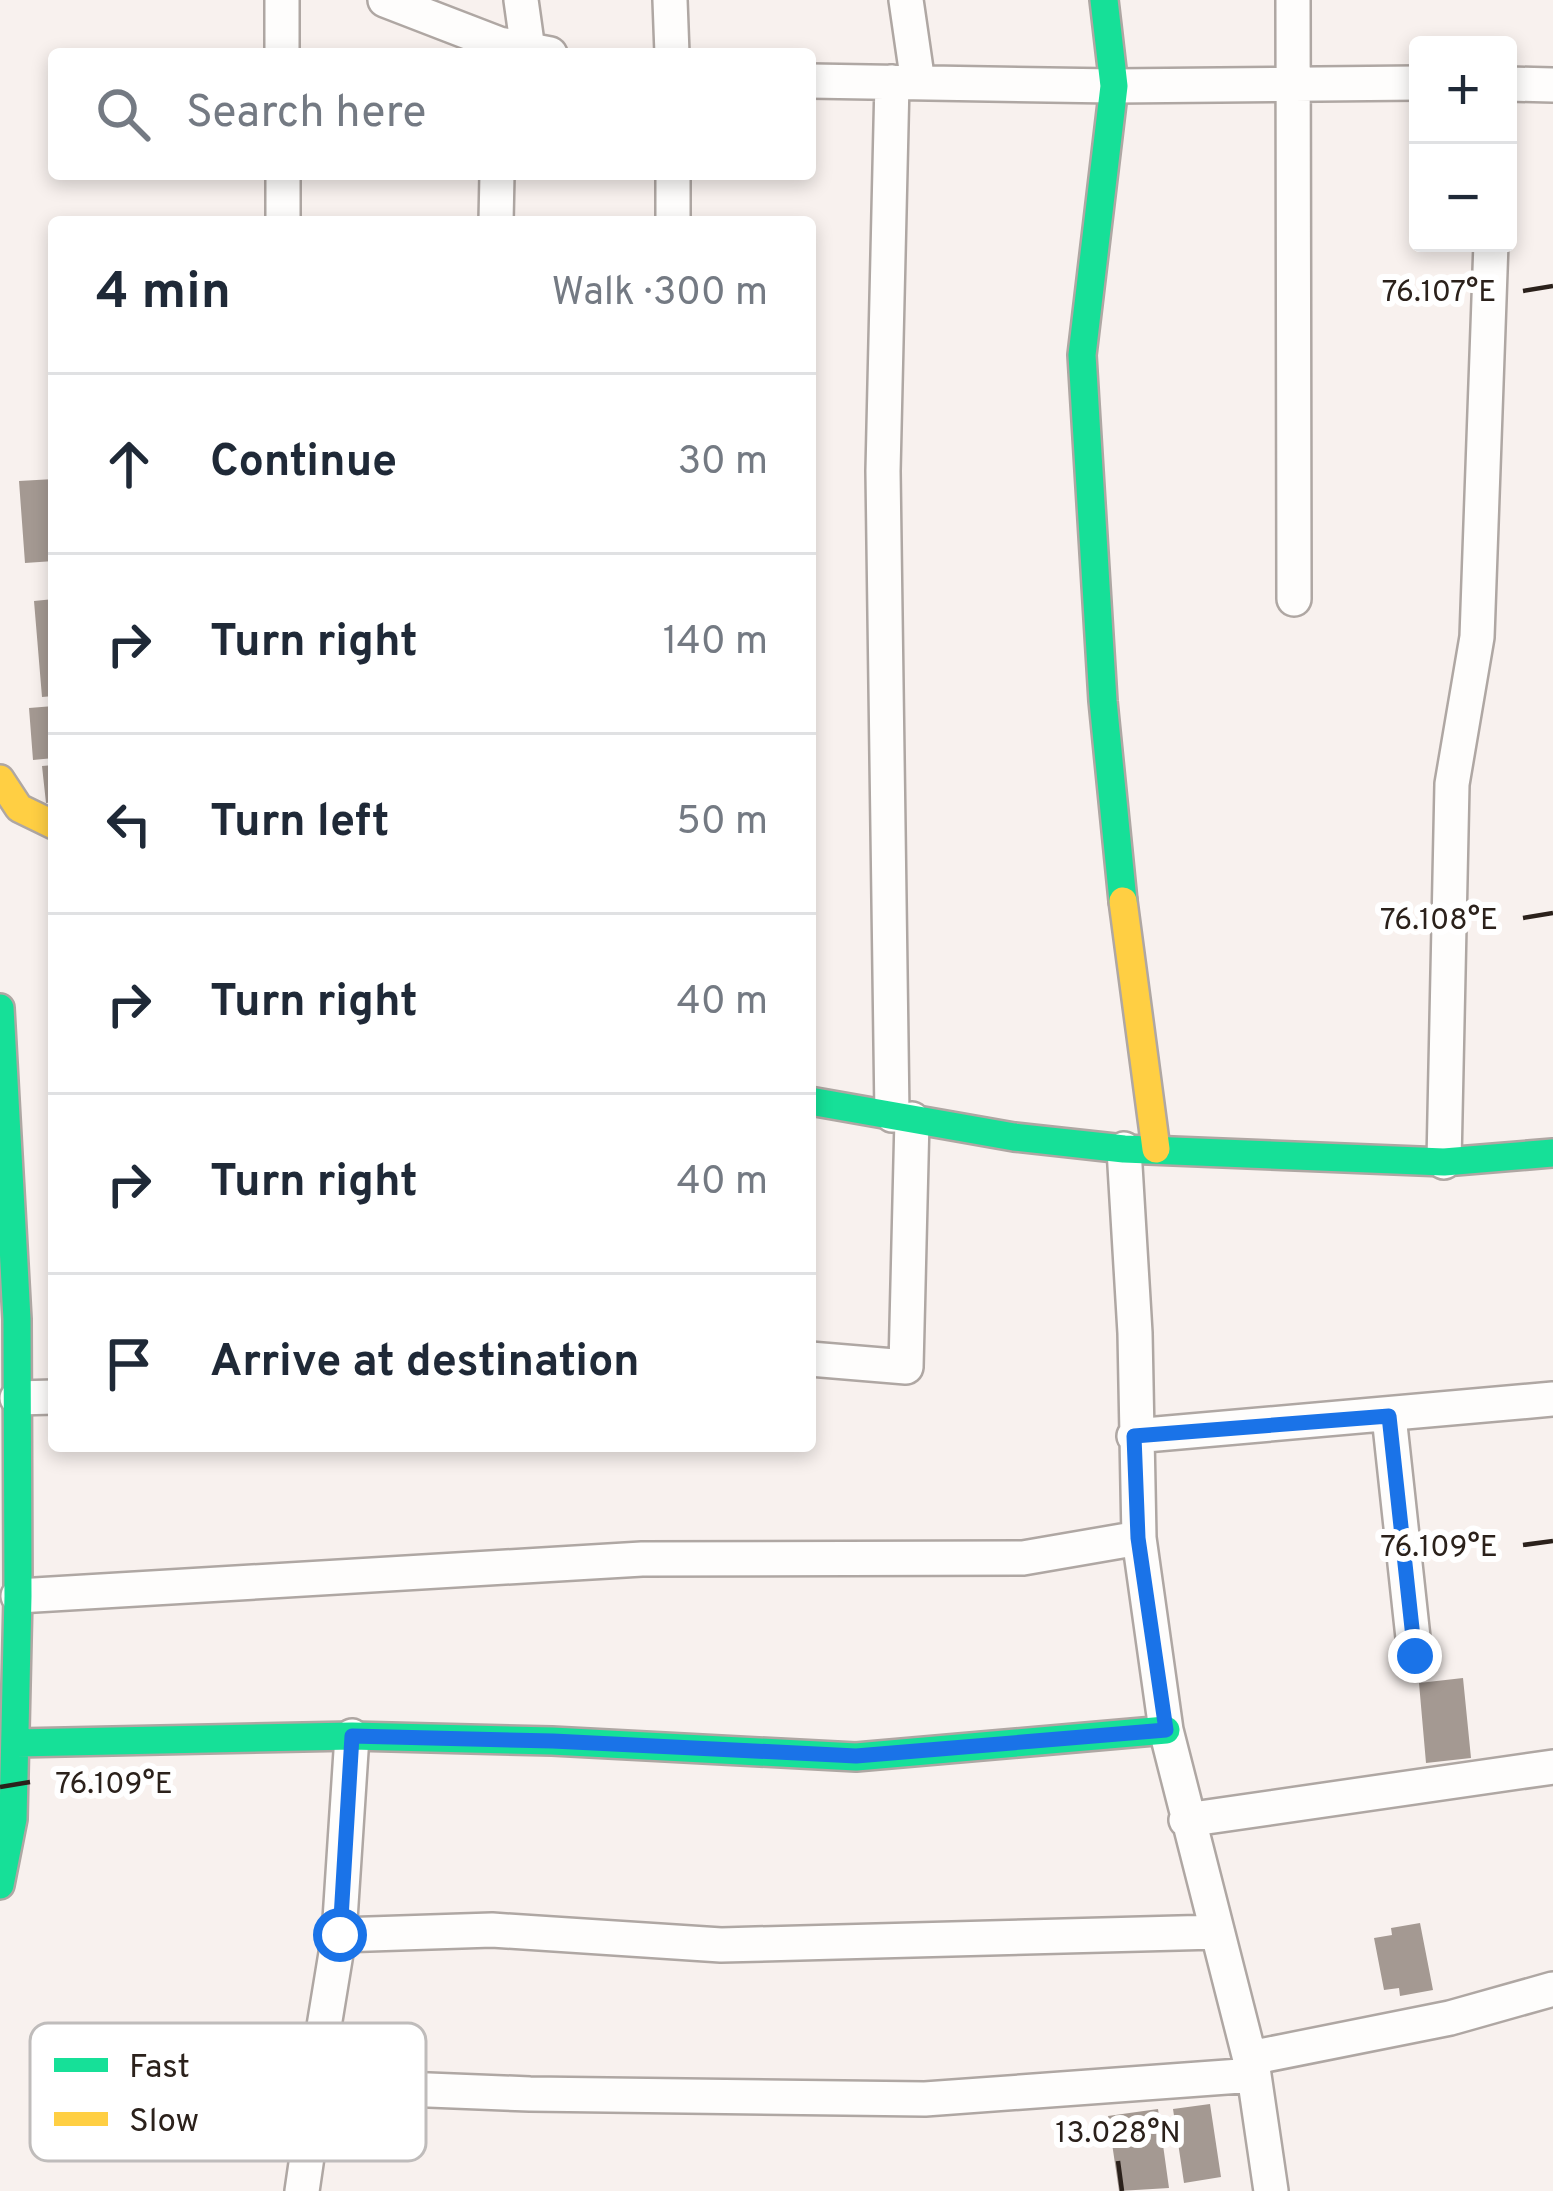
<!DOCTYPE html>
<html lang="en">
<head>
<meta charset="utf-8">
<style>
  body { margin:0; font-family:Overpass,sans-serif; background:#f2f2f3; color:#1f2937 }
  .controls { position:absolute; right:36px; top:36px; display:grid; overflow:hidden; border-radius:12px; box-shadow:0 6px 18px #0003 }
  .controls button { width:108px; height:108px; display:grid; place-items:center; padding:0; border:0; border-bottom:3px solid #e0e1e3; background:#fff; color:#1f2937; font:60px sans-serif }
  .stop { position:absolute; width:36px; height:36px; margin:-27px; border:9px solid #1a73e8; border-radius:50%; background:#fff }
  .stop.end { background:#1a73e8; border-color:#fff; box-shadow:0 3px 12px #0008 }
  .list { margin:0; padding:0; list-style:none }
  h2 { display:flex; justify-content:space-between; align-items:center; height:156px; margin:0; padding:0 48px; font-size:51px }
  h2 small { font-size:39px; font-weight:400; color:#747a83 }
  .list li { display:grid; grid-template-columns:78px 1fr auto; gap:36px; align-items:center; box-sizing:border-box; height:180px; padding:0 48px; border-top:3px solid #e0e1e3 }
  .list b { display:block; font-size:45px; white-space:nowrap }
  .list em { font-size:39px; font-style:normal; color:#747a83 }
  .icon { flex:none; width:66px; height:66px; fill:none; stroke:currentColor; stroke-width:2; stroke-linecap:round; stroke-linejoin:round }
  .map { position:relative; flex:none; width:1553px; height:2191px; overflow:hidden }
  .search { position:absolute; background:#fff; box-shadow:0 6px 18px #0003; left:48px; top:48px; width:768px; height:132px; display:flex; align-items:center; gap:30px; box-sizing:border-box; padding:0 42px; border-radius:12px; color:#747a83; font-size:45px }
  .panel { position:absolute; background:#fff; box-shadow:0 6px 18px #0003; left:48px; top:216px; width:768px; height:1236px; border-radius:12px }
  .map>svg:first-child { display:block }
  .building { fill:#a49992 }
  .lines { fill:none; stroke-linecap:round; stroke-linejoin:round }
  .street-casing { stroke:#afa7a3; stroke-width:38 }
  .fast-casing { stroke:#afa7a3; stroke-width:32 }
  .slow-casing { stroke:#afa7a3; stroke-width:32 }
  .street { stroke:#fefdfc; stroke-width:33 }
  .fast { stroke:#16e098; stroke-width:27 }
  .slow { stroke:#ffcf43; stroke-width:27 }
  .route { stroke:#1a73e8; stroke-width:15 }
  .ticks { fill:none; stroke:#2b211b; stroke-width:4.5 }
  .key { fill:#fff; stroke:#bfbcbb; stroke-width:3 }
  .key-label { font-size:33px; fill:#2b211b }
  .ticks-label { font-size:30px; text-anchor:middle; fill:#2b211b; stroke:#fff; stroke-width:12; stroke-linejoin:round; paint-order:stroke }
</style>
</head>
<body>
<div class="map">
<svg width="1553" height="2191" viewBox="0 0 1553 2191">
  <rect width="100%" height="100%" fill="#f8f1ee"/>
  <path class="building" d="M54 479V561L25 563 19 481Z
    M54 599V696L42 697 34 601Z
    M54 706V758L33 760 29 708Z
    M54 765V802L46 803 42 766Z
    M1463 1678 1471 1758 1426 1763 1419 1683Z
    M1420 1923 1433 1990 1400 1996 1399 1988 1384 1990 1374 1938 1392 1935 1391 1928Z
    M1210 2104 1221 2177 1184 2183 1173 2109Z
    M1158 2109 1169 2188 1119 2191 1108 2116Z"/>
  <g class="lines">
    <defs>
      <path id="street" d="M282 0V54
        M385 0 499 44 550 54
        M521 0 528 50
        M670 0 672 54
        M906 0 918 83
        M1293 0 1294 599
        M810 81 1114 86 1418 83
        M892 82 883 471 892 1115
        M1508 84 1553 85
        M283 174V222
        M496 222 497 174
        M673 222V174
        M1124 1149 1135 1333 1139 1538 1166 1730 1254 2075 1271 2191
        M1444 1162 1452 784 1477 637 1491 243
        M810 1359 906 1367 912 1119
        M17 1398 54 1397
        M1389 1416 1415 1656
        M1134 1436 1553 1399
        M18 1596 642 1559 1023 1558 1139 1538
        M352 1736 339 1935 492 1930 721 1945 1217 1932
        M1186 1820 1553 1767
        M339 1935 317 2069 318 2081 329 2086 530 2094 925 2099 1254 2075
        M1250 2058 1450 2018 1553 1989
        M302 2191 318 2081"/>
      <path id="fast" d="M1104 0 1114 86 1082 355 1103 701 1123 901
        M0 1008 17 1319 18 1596 13 1819 0 1885
        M810 1101 1014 1137 1124 1149 1444 1162 1553 1153
        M17 1743 352 1736 552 1741 856 1757 1166 1730"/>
      <path id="slow" d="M0 779 19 808 54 825
        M1123 901 1156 1149"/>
    </defs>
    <use href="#street" class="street-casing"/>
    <use href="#fast" class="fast-casing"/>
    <use href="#slow" class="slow-casing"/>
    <use href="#street" class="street"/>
    <use href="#fast" class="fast"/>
    <use href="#slow" class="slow"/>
  </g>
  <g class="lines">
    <path class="route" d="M340 1935 352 1736 553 1741 856 1756 1166 1730 1138 1538 1134 1436 1389 1416 1415 1656"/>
  </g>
  <path class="ticks" d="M1523 291 1553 286M1523 918 1553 913M1523 1545 1553 1541M0 1787 30 1782M1118 2161 1122 2191"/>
  <rect x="30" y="2023" width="396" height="138" rx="18" class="key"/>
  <rect x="54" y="2058" width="54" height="14" fill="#16e098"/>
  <rect x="54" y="2112" width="54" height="14" fill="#ffcf43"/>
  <g class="key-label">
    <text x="129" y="2077">Fast</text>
    <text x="129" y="2131">Slow</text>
  </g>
  <g class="ticks-label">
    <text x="1439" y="301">76.107°E</text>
    <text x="1439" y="929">76.108°E</text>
    <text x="1439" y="1556">76.109°E</text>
    <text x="114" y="1793">76.109°E</text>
    <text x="1118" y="2142">13.028°N</text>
  </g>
</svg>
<div class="controls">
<button>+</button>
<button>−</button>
</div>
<div class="stop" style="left:340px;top:1935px"></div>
<div class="stop end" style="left:1415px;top:1656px"></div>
<div class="search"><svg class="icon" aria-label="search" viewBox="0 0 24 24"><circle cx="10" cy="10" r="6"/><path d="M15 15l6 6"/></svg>Search here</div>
<section class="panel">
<h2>4 min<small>Walk · 300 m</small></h2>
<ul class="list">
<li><svg class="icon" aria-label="ahead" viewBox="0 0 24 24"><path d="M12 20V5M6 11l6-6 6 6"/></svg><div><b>Continue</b></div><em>30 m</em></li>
<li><svg class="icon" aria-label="right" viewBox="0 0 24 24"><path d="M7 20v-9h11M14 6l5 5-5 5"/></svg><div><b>Turn right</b></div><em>140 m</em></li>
<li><svg class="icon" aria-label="left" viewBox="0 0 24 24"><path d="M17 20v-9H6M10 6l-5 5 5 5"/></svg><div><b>Turn left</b></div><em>50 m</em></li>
<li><svg class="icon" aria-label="right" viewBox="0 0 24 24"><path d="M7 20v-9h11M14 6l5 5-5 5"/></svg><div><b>Turn right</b></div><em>40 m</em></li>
<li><svg class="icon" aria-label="right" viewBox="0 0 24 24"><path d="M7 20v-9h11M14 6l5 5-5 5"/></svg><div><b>Turn right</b></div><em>40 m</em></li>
<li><svg class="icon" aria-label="arrive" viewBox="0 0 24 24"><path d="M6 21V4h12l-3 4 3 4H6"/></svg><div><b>Arrive at destination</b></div></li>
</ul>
</section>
</div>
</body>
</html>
